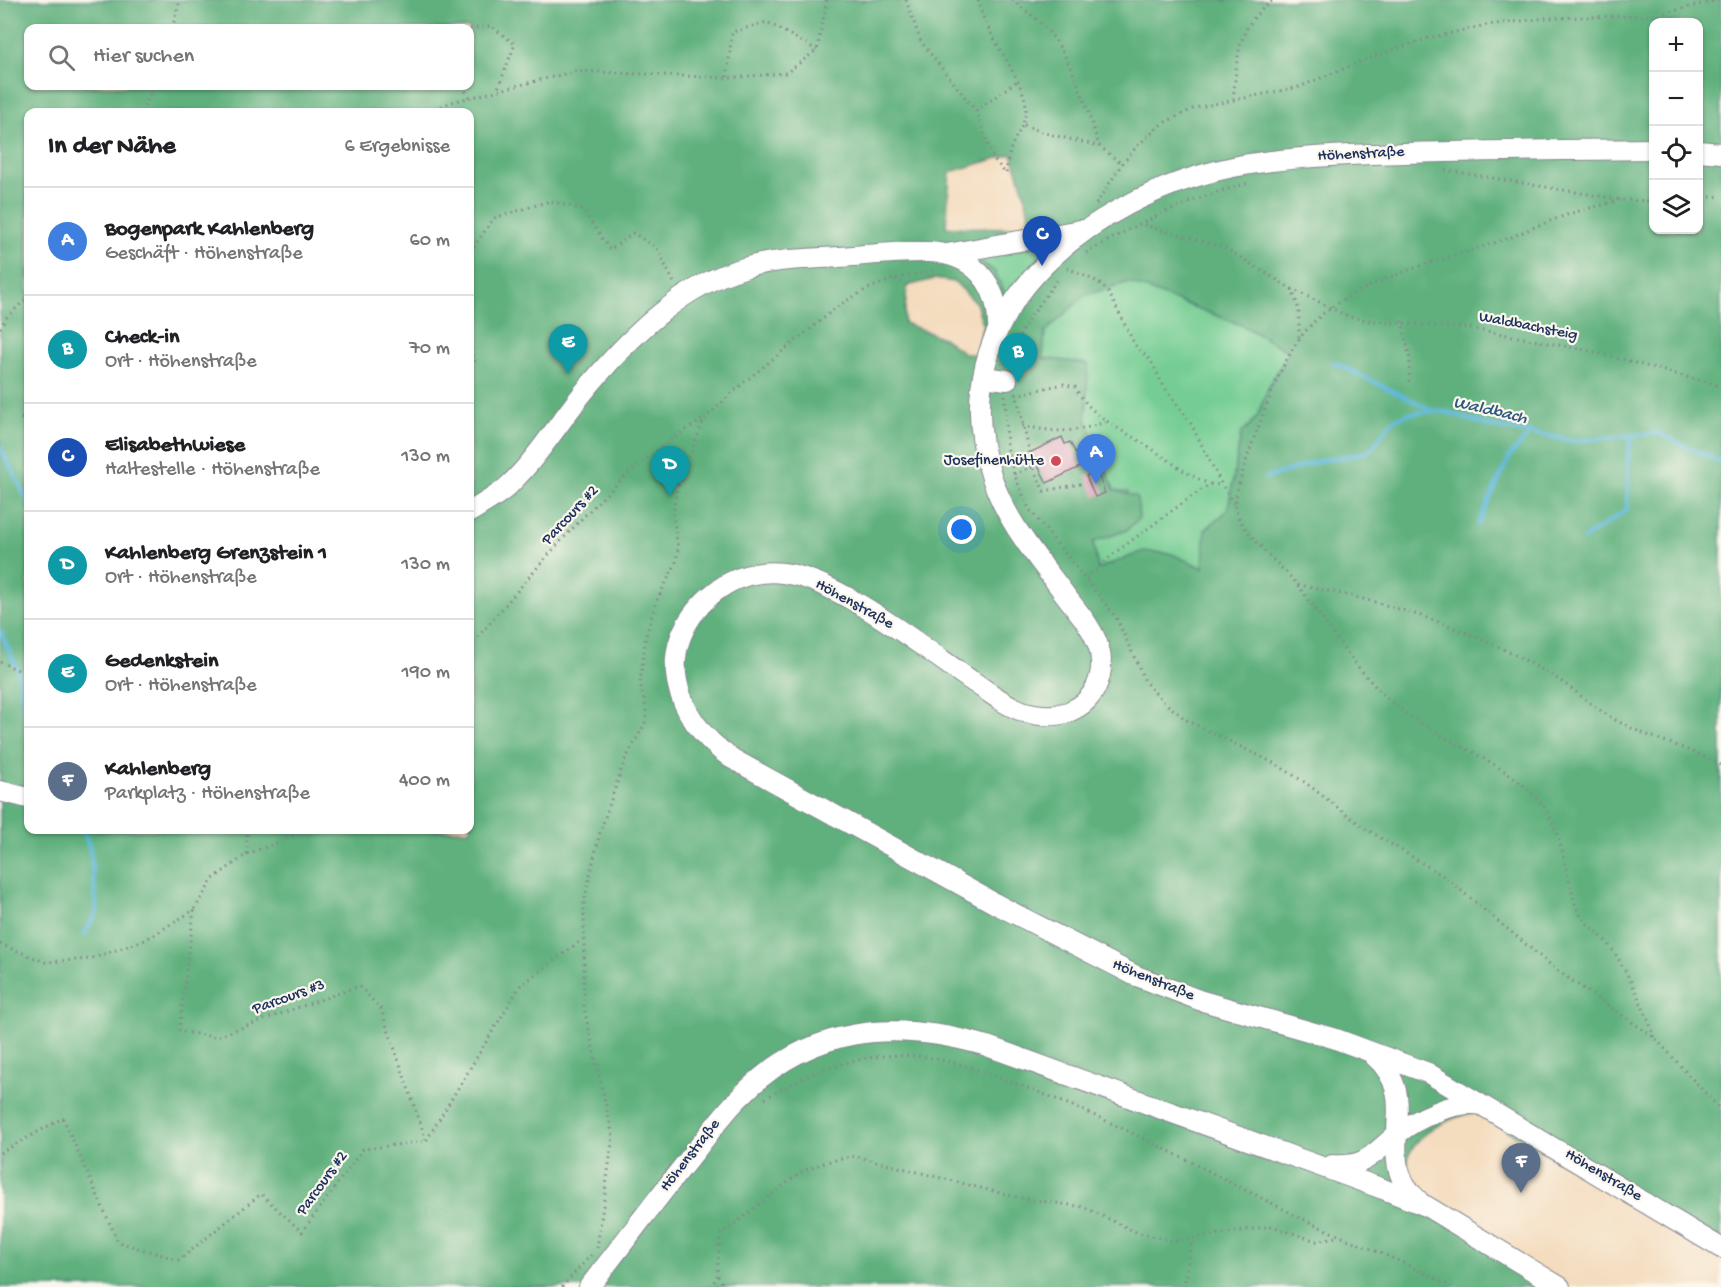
<!DOCTYPE html>
<html lang="de">
<head>
<meta charset="utf-8">
<style>
  body { margin:0; font-family:"Gochi Hand",sans-serif; background:#f6f6f6; color:#202124 }
  .controls { position:absolute; right:18px; top:18px; display:grid; overflow:hidden; border-radius:12px; box-shadow:0 2px 4px #0004 }
  .controls button { width:54px; height:54px; display:grid; place-items:center; padding:0; border:0; border-bottom:2px solid #e0e0e0; background:#fff; color:#202124; font:30px sans-serif }
  .you { position:absolute; left:962px; top:530px; width:21px; height:21px; margin:-15px; border:4px solid #fff; border-radius:50%; background:#1a73e8; box-shadow:0 0 0 9px #1a73e833 }
  .badge { display:grid; place-items:center; width:39px; height:39px; border-radius:50%; background:#ea580c; color:#fff; font-size:20px; font-weight:700 }
  .pin { position:absolute; translate:-50% -50px; filter:drop-shadow(0 2px 3px #0008) }
  .pin::after { content:''; position:absolute; top:32px; width:21px; height:18px; background:inherit; clip-path:polygon(0 0,100% 0,50% 100%) }
  .list { margin:0; padding:0; list-style:none }
  h2 { display:flex; justify-content:space-between; align-items:center; height:78px; margin:0; padding:0 24px; font-size:26px }
  h2 small { font-size:20px; font-weight:400; color:#757577 }
  .list li { display:grid; grid-template-columns:39px 1fr auto; gap:18px; align-items:center; box-sizing:border-box; height:108px; padding:0 24px; border-top:2px solid #e0e0e0 }
  .list b { display:block; font-size:22px; white-space:nowrap }
  .list p { margin:0; font-size:20px; white-space:nowrap; color:#757577 }
  .list em { font-size:20px; font-style:normal; color:#757577 }
  .icon { flex:none; width:33px; height:33px; fill:none; stroke:currentColor; stroke-width:2; stroke-linecap:round; stroke-linejoin:round }
  .map { position:relative; flex:none; width:1721px; height:1287px; overflow:hidden }
  .search { position:absolute; background:#fff; box-shadow:0 2px 4px #0004; left:24px; top:24px; width:450px; height:66px; display:flex; align-items:center; gap:15px; box-sizing:border-box; padding:0 21px; border-radius:12px; color:#757577; font-size:22px }
  .panel { position:absolute; background:#fff; box-shadow:0 2px 4px #0004; left:24px; top:108px; width:450px; height:726px; border-radius:12px }
  .map>svg:first-child { display:block }
  .green { fill:#74cd93; stroke:#487e78; stroke-width:1.5 }
  .forest { fill:#5fb07d; stroke:#3d706e; stroke-width:1.5; fill-rule:evenodd }
  .lines { fill:none; stroke-linecap:round; stroke-linejoin:round }
  .stream { stroke:#59b6d7; stroke-width:4.5 }
  .building { fill:#d899b5 }
  .minor-casing { stroke:#88868e; stroke-width:22 }
  .path { stroke:#88868e; stroke-width:3; stroke-dasharray:1.5 4.5; stroke-linecap:butt }
  .minor { stroke:#fff; stroke-width:20 }
  .poi-dot { fill:#d1495b; stroke:#fbf7ec; stroke-width:2 }
  .labels { text-anchor:middle; dominant-baseline:central; stroke-width:4.5; stroke-linejoin:round; paint-order:stroke }
  .street-label { font-size:16px; fill:#1b2f5e; stroke:#fbf7ec }
  .poi-label { font-size:16px; fill:#1b2f5e; stroke:#fbf7ec; text-anchor:end }
  .water-label { font-size:18px; font-style:italic; fill:#2e5882; stroke:#fbf7ec }
</style>
</head>
<body>
<div class="map">
<svg width="1721" height="1287" viewBox="0 0 1721 1287">
  <rect width="100%" height="100%" fill="#fbf7ec"/>
  <filter id="ink" filterUnits="userSpaceOnUse"><feTurbulence type="fractalNoise" baseFrequency=".0167" numOctaves="2"/><feDisplacementMap in="SourceGraphic" scale="12" xChannelSelector="R" yChannelSelector="G"/><feConvolveMatrix kernelMatrix="1 2 1 2 8 2 1 2 1" color-interpolation-filters="sRGB"/></filter>
  <filter id="wash" filterUnits="userSpaceOnUse"><feTurbulence type="fractalNoise" baseFrequency=".008" numOctaves="4" result="noise"/><feDisplacementMap in="SourceGraphic" scale="24" xChannelSelector="R" yChannelSelector="G"/><feGaussianBlur stdDeviation="1.35" result="paint"/><feColorMatrix in="noise" values="0 0 0 0 0 0 0 0 0 0 0 0 0 0 0 0 0 1.4 0 .05"/><feComposite in="paint" operator="in"/></filter>
  <g filter="url(#wash)">
    <rect width="100%" height="100%" fill="#f4dcbe"/>
    <path class="green" d="M1055 242 1016 283 1006 297 995 272 977 258Z
      M1129 282 1244 326 1289 352 1268 388 1257 417 1241 434 1228 510 1205 530 1204 568C1152 545 1149 549 1098 569L1093 542 1127 530 1128 492 1114 490 1086 419 1088 364 1043 358 1045 332 1085 295Z"/>
    <path class="forest" d="M0 0H1721V1254L1475 1112C1430 1122 1380 1154 1426 1200 1436 1210 1452 1217 1464 1225 1497 1246 1529 1266 1561 1287H0ZM1654 22H1698V230H1654ZM28 28H470V86H28ZM28 112H470V830H28ZM1012 154 1026 199 1031 228 946 227 950 172ZM1054 242 1016 283 1006 296 995 272 977 258ZM934 279 955 282 976 303 983 324 977 355 964 353 943 338 904 323 907 286ZM1128 282 1244 326 1289 352 1268 388 1257 417 1241 434 1228 510 1205 530 1203 568 1172 554 1144 551 1098 569 1093 542 1127 530 1139 518 1137 497 1114 490 1086 419 1088 364 1043 358 1045 332 1085 295Z"/>
    <g class="lines">
      <path class="stream" d="M1333 362 1434 411
        M0 447 28 501
        M1266 478 1322 460 1360 454 1371 450 1387 427 1395 419 1408 414 1434 411 1447 412 1489 426 1576 441 1657 433 1721 462
        M1478 524 1510 456 1530 433
        M1584 539C1595 529 1621 517 1627 508L1628 456 1631 435
        M0 631 18 670 24 714 28 719
        M83 830 90 849 97 912 84 935"/>
    </g>
    <g id="blocks">
      <path class="building" d="M1062 437 1065 444 1070 442 1082 466 1047 483 1031 452Z
        M1097 471 1105 493 1095 497 1086 476Z"/>
    </g>
  </g>
  <g filter="url(#ink)">
    <use href="#blocks" fill-opacity="0" stroke="#88868e" stroke-width="1.5"/>
    <g class="lines">
      <defs>
        <path id="minor" d="M1654 149C1560 150 1466 151 1373 154 1326 156 1278 158 1233 167 1090 197 935 314 992 478 1007 523 1038 558 1066 596 1078 612 1093 628 1099 648 1106 675 1095 702 1068 712 1054 717 1040 716 1025 712 1006 706 989 692 972 681 925 649 838 579 783 573 756 570 731 578 710 596 652 647 673 718 731 758L994 903 1134 975 1199 1000 1336 1039 1428 1073 1721 1248
          M1698 151 1721 153
          M947 254 1080 230
          M983 377 1007 380
          M470 512C482 504 496 497 507 487 540 456 563 415 593 381 633 334 683 285 744 268 774 259 807 259 839 257 869 255 899 251 929 252 973 254 998 283 998 325
          M0 791 28 798
          M1373 1055C1428 1102 1367 1155 1419 1201
          M1332 1165C1367 1167 1371 1155 1396 1135 1417 1118 1455 1100 1482 1105
          M589 1287C624 1243 657 1198 693 1154 708 1135 722 1115 739 1098 809 1025 894 1019 987 1046L1383 1189 1426 1206 1560 1287"/>
      </defs>
      <use href="#minor" class="minor-casing"/>
      <path class="path" d="M906 0 921 42 976 111 993 158 1006 174
        M978 0C984 34 1027 82 1026 109 1026 126 1014 136 1010 151 1008 158 1007 167 1006 174
        M1012 0C1019 6 1027 11 1034 17 1071 48 1085 103 1099 146
        M172 28 180 0
        M470 29 491 26 515 44 497 91
        M727 77 732 32 767 22 817 50
        M462 86 470 98
        M1233 99C1238 58 1235 26 1274 0
        M976 111 1018 80
        M142 112 154 86
        M424 112 452 102 576 71 727 78 786 73 817 50 827 0
        M1024 125 1044 133 1099 146 1122 164
        M1445 170 1622 200 1654 201
        M1698 198 1721 196
        M1620 200C1600 206 1580 210 1561 217 1543 223 1526 231 1509 238 1451 258 1355 279 1312 324 1285 351 1272 392 1258 428 1253 440 1234 494 1235 505 1237 531 1283 566 1299 587 1328 625 1352 665 1387 698 1430 737 1490 753 1532 793 1563 822 1563 868 1576 906 1582 923 1602 934 1612 949 1630 976 1643 1006 1655 1038
        M1096 204 1122 164 1137 146 1163 123 1195 108 1299 87 1377 55 1429 38 1486 25 1547 18 1657 15 1718 0
        M1144 225 1223 247 1292 289 1350 317 1371 321 1471 328 1590 351 1721 386
        M470 252 494 218 550 201 583 210 610 250 633 233 657 248 675 285
        M1086 253C1132 226 1199 194 1250 183
        M1067 268 1098 282 1109 293 1135 345 1151 361 1163 385 1190 422 1222 485 1235 505
        M895 279 907 285
        M1292 289 1299 310V340
        M1402 321 1410 359 1409 383
        M0 328 6 318 28 297
        M470 343 475 360 470 365
        M1010 365 1023 328 1059 277
        M1016 393 1033 467 1044 491 1085 483
        M1005 395 1007 446 1014 474 1029 509 1116 617 1146 683 1165 703 1188 721 1274 763 1306 783 1363 827 1445 877 1558 971 1655 1038 1721 1110
        M1016 395 1063 384 1075 387C1091 417 1119 428 1146 445 1168 459 1186 475 1210 484
        M21 418 28 421
        M1022 426C1056 432 1072 434 1105 422
        M1014 474 1033 467
        M1086 578 1116 552 1188 499 1210 484 1222 485
        M1298 585C1387 601 1479 630 1556 678 1575 690 1592 706 1612 718 1646 738 1686 746 1721 765
        M470 646C540 566 609 474 702 420
        M0 662 18 670 28 665
        M247 854V830
        M194 910 179 1031 215 1037 359 986 381 1009 426 1140
        M0 944 45 962 90 959 145 940 194 910 213 879 247 854 297 835 323 830
        M765 1099C810 1071 860 1052 915 1056 947 1058 981 1071 1011 1082 1113 1118 1206 1171 1303 1219 1352 1243 1404 1260 1451 1287
        M0 1153 63 1118 118 1242 179 1260 261 1194 302 1232 363 1149 426 1141 520 986 583 939
        M597 1248 613 1137 584 1008V902L600 832 624 762 645 723 646 709 640 683 646 635 657 600 676 563 678 548 673 514 677 489 704 419 742 384 841 304 867 289 894 279 933 271
        M718 1276 725 1287
        M562 1287 591 1255
        M711 1287 717 1276 720 1235 799 1173 826 1162 855 1156 1020 1198 1084 1207 1138 1233 1175 1241 1272 1226 1316 1241 1336 1237
        M1184 1287 1192 1240"/>
      <use href="#minor" class="minor"/>
    </g>
  </g>
  <circle class="poi-dot" cx="1056" cy="461" r="6"/>
  <g class="labels">
    <g class="street-label">
      <text transform="translate(1361 155) rotate(-3)">Höhenstraße</text>
      <text transform="translate(1528 327) rotate(11)">Waldbachsteig</text>
      <text transform="translate(571 516) rotate(-47)">Parcours #2</text>
      <text transform="translate(854 605) rotate(29)">Höhenstraße</text>
      <text transform="translate(1153 981) rotate(22)">Höhenstraße</text>
      <text transform="translate(289 998) rotate(-20)">Parcours #3</text>
      <text transform="translate(691 1156) rotate(-52)">Höhenstraße</text>
      <text transform="translate(1603 1176) rotate(31)">Höhenstraße</text>
      <text transform="translate(323 1184) rotate(-54)">Parcours #2</text>
    </g>
    <g class="poi-label">
      <text x="1044" y="461">Josefinenhütte</text>
    </g>
    <g class="water-label">
      <text transform="translate(1490 411) rotate(13)">Waldbach</text>
    </g>
  </g>
</svg>
<div class="controls">
<button>+</button>
<button>−</button>
<button><svg class="icon" aria-label="locate" viewBox="0 0 24 24"><circle cx="12" cy="12" r="6"/><path d="M12 2v4M12 18v4M2 12h4M18 12h4"/></svg></button>
<button><svg class="icon" aria-label="layers" viewBox="0 0 24 24"><path d="M12 4l9 5-9 5-9-5zM3 14l9 5 9-5"/></svg></button>
</div>
<div class="you"></div>
<div class="pin badge" style="left:1096px;top:484px;background:#3f7fe0">A</div>
<div class="pin badge" style="left:1018px;top:383px;background:#0f9aa8">B</div>
<div class="pin badge" style="left:1042px;top:266px;background:#1a4fb4">C</div>
<div class="pin badge" style="left:670px;top:496px;background:#0f9aa8">D</div>
<div class="pin badge" style="left:568px;top:374px;background:#0f9aa8">E</div>
<div class="pin badge" style="left:1521px;top:1193px;background:#5c6f8a">F</div>
<div class="search"><svg class="icon" aria-label="search" viewBox="0 0 24 24"><circle cx="10" cy="10" r="6"/><path d="M15 15l6 6"/></svg>Hier suchen</div>
<section class="panel">
<h2>In der Nähe<small>6 Ergebnisse</small></h2>
<ul class="list">
<li><span class="badge" style="background:#3f7fe0">A</span><div><b>Bogenpark Kahlenberg</b><p>Geschäft · Höhenstraße</p></div><em>60 m</em></li>
<li><span class="badge" style="background:#0f9aa8">B</span><div><b>Check-in</b><p>Ort · Höhenstraße</p></div><em>70 m</em></li>
<li><span class="badge" style="background:#1a4fb4">C</span><div><b>Elisabethwiese</b><p>Haltestelle · Höhenstraße</p></div><em>130 m</em></li>
<li><span class="badge" style="background:#0f9aa8">D</span><div><b>Kahlenberg Grenzstein 1</b><p>Ort · Höhenstraße</p></div><em>130 m</em></li>
<li><span class="badge" style="background:#0f9aa8">E</span><div><b>Gedenkstein</b><p>Ort · Höhenstraße</p></div><em>190 m</em></li>
<li><span class="badge" style="background:#5c6f8a">F</span><div><b>Kahlenberg</b><p>Parkplatz · Höhenstraße</p></div><em>400 m</em></li>
</ul>
</section>
</div>
</body>
</html>
